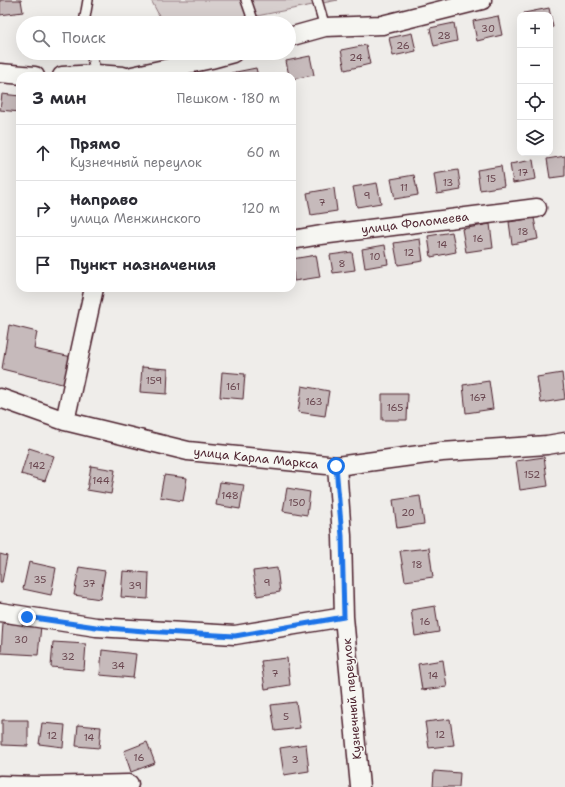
<!DOCTYPE html>
<html lang="ru">
<head>
<meta charset="utf-8">
<style>
  body { margin:0; font-family:"Shantell Sans",sans-serif; background:#f7f7f7; color:#2b2b33 }
  .controls { position:absolute; right:12px; top:12px; display:grid; overflow:hidden; border-radius:8px; box-shadow:0 4px 16px #0002 }
  .controls button { width:36px; height:36px; display:grid; place-items:center; padding:0; border:0; border-bottom:1px solid #e1e1e2; background:#fff; color:#2b2b33; font:20px sans-serif }
  .stop { position:absolute; width:12px; height:12px; margin:-9px; border:3px solid #1a73e8; border-radius:50%; background:#fff }
  .stop.end { background:#1a73e8; border-color:#fff; box-shadow:0 1px 4px #0008 }
  .list { margin:0; padding:0; list-style:none }
  h2 { display:flex; justify-content:space-between; align-items:center; height:52px; margin:0; padding:0 16px; font-size:17px }
  h2 small { font-size:13px; font-weight:400; color:#7c7c81 }
  .list li { display:grid; grid-template-columns:26px 1fr auto; gap:12px; align-items:center; box-sizing:border-box; height:56px; padding:0 16px; border-top:1px solid #e1e1e2 }
  .list b { display:block; font-size:15px; white-space:nowrap }
  .list p { margin:0; font-size:13px; white-space:nowrap; color:#7c7c81 }
  .list em { font-size:13px; font-style:normal; color:#7c7c81 }
  .icon { flex:none; width:22px; height:22px; fill:none; stroke:currentColor; stroke-width:2; stroke-linecap:round; stroke-linejoin:round }
  .map { position:relative; flex:none; width:565px; height:787px; overflow:hidden }
  .search { position:absolute; background:#fff; box-shadow:0 4px 16px #0002; left:16px; top:16px; width:280px; height:44px; display:flex; align-items:center; gap:10px; box-sizing:border-box; padding:0 14px; border-radius:22px; color:#7c7c81; font-size:15px }
  .panel { position:absolute; background:#fff; box-shadow:0 4px 16px #0002; left:16px; top:72px; width:280px; height:220px; border-radius:12px }
  .map>svg:first-child { display:block }
  .green { fill:#d7cfce; stroke:#90777c }
  .building { fill:#c6babb; stroke:#4a1f2b }
  .lines { fill:none; stroke-linecap:round; stroke-linejoin:round }
  .service-casing { stroke:#4a1f2b; stroke-width:12 }
  .minor-casing { stroke:#4a1f2b; stroke-width:21 }
  .service { stroke:#f6f6f2; stroke-width:9 }
  .minor { stroke:#f6f6f2; stroke-width:18 }
  .route { stroke:#1a73e8; stroke-width:5 }
  .labels { text-anchor:middle; dominant-baseline:central; stroke-width:3; stroke-linejoin:round; paint-order:stroke }
  .number-label { font-size:10px; fill:#69464f }
  .street-label { font-size:12px; fill:#4a1f2b; stroke:#f6f6f2 }
</style>
</head>
<body>
<div class="map">
<svg width="565" height="787" viewBox="0 0 565 787">
  <rect width="100%" height="100%" fill="#efedea"/>
  <filter id="ink" filterUnits="userSpaceOnUse"><feTurbulence type="fractalNoise" baseFrequency=".025" numOctaves="2"/><feDisplacementMap in="SourceGraphic" scale="8" xChannelSelector="R" yChannelSelector="G"/><feConvolveMatrix kernelMatrix="1 2 1 2 8 2 1 2 1" color-interpolation-filters="sRGB"/></filter>
  <g filter="url(#ink)">
    <path class="green" d="M151 0H338L221 23H163Z"/>
    <path class="building" d="M0 0H21L23 12 0 15Z
      M549 8 553 27 550 28V15H524V13Z
      M498 16 502 35 477 41 473 21Z
      M454 23 457 41 434 46 430 28Z
      M412 33 416 51 393 56 389 38Z
      M366 45 370 64 345 70 341 50Z
      M310 56 314 75 292 79V76H289L286 61Z
      M256 68 258 76H231V73Z
      M2 94 20 96V112L0 110Z
      M565 156V176L550 178 547 159Z
      M533 160 536 179 513 183 510 164Z
      M501 166 504 186 480 190 477 170Z
      M458 170 461 190 437 194 434 174Z
      M414 175 418 195 395 199 391 179Z
      M377 183 381 203 357 207 353 187Z
      M334 188 337 211 311 215 307 193Z
      M534 218 538 239 512 244 509 222Z
      M490 224 493 248 466 252 462 229Z
      M452 232 456 252 431 257 428 236Z
      M420 239 423 261 398 265 394 243Z
      M385 245 388 264 365 268 362 249Z
      M352 252 355 270 333 273 330 255Z
      M316 255 320 277 294 281 292 259Z
      M9 325 37 332 34 349 72 357 66 385 2 369Z
      M142 367 168 369 167 394 140 392Z
      M222 372 245 374 243 399 220 397Z
      M562 373 565 399 541 403 537 377Z
      M489 381 493 409 466 413 463 385Z
      M302 386 329 391 325 416 298 412Z
      M382 394H408L407 420H382Z
      M29 448 54 456 45 481 21 474Z
      M544 457 548 486 520 490 516 461Z
      M91 466 115 470 111 494 87 490Z
      M164 475 187 478 183 501 160 497Z
      M220 482 244 485 240 509 216 505Z
      M287 488 310 492 307 515 283 511Z
      M420 496 424 524 397 528 393 500Z
      M429 548 433 577 405 581 400 551Z
      M0 554 7 556 2 582H0Z
      M29 562 56 568 51 595 23 589Z
      M79 567 105 571 100 599 74 595Z
      M277 568 280 592 257 596 253 571Z
      M123 571 149 573 148 599 121 597Z
      M435 606 439 632 415 636 411 610Z
      M3 623 41 626 38 655 1 653Z
      M53 642 86 644 84 670 51 667Z
      M102 650 136 654 133 678 100 675Z
      M287 658 290 685 265 689 261 661Z
      M443 660 447 687 422 690 418 664Z
      M296 702 300 728 275 731 271 705Z
      M450 719 454 745 429 748 425 722Z
      M2 720H28V746L2 745Z
      M42 723 65 725 63 747 39 744Z
      M78 725 101 727 99 748 76 746Z
      M147 742 155 763 131 772 124 751Z
      M306 744 309 771 284 775 280 748Z
      M434 771 460 773 459 787H433Z"/>
    <g class="lines">
      <defs>
        <path id="service" d="M246 0 254 23
          M317 0 325 27
          M84 23 88 0
          M91 53 96 74"/>
        <path id="minor" d="M289 37 325 27 382 25 482 0
          M0 73 35 76
          M62 76 96 74 123 76
          M132 76 211 59 233 53
          M292 240 321 235 537 208
          M0 398 65 421 188 451 337 466 442 452 547 445 565 442
          M65 421 94 288
          M337 466 342 536 344 617 360 787
          M0 612 96 627 235 635 344 617
          M0 785 39 786 129 784"/>
      </defs>
      <use href="#service" class="service-casing"/>
      <use href="#minor" class="minor-casing"/>
      <use href="#service" class="service"/>
      <use href="#minor" class="minor"/>
    </g>
  </g>
  <g class="lines" filter="url(#ink)">
    <path class="route" d="M27 617 96 627 144 631 235 636 344 617 342 536 336 466"/>
  </g>
  <g class="labels">
    <g class="number-label">
      <text x="488" y="28">30</text>
      <text x="444" y="35">28</text>
      <text x="403" y="45">26</text>
      <text x="356" y="57">24</text>
      <text x="523" y="172">17</text>
      <text x="491" y="178">15</text>
      <text x="448" y="182">13</text>
      <text x="404" y="187">11</text>
      <text x="367" y="195">9</text>
      <text x="322" y="202">7</text>
      <text x="523" y="231">18</text>
      <text x="478" y="238">16</text>
      <text x="442" y="244">14</text>
      <text x="409" y="252">12</text>
      <text x="375" y="256">10</text>
      <text x="342" y="263">8</text>
      <text x="154" y="380">159</text>
      <text x="233" y="386">161</text>
      <text x="478" y="397">167</text>
      <text x="314" y="401">163</text>
      <text x="395" y="407">165</text>
      <text x="37" y="465">142</text>
      <text x="532" y="474">152</text>
      <text x="101" y="480">144</text>
      <text x="230" y="495">148</text>
      <text x="297" y="502">150</text>
      <text x="408" y="512">20</text>
      <text x="417" y="564">18</text>
      <text x="40" y="579">35</text>
      <text x="267" y="582">9</text>
      <text x="89" y="583">37</text>
      <text x="135" y="585">39</text>
      <text x="425" y="621">16</text>
      <text x="21" y="639">30</text>
      <text x="68" y="656">32</text>
      <text x="118" y="665">34</text>
      <text x="275" y="673">7</text>
      <text x="433" y="675">14</text>
      <text x="286" y="716">5</text>
      <text x="440" y="734">12</text>
      <text x="52" y="735">12</text>
      <text x="89" y="737">14</text>
      <text x="139" y="757">16</text>
      <text x="295" y="759">3</text>
    </g>
    <g class="street-label">
      <text transform="translate(415 223) rotate(-7)">улица Фоломеева</text>
      <text transform="translate(256 458) rotate(6)">улица Карла Маркса</text>
      <text transform="translate(352 699) rotate(-95)">Кузнечный переулок</text>
    </g>
  </g>
</svg>
<div class="controls">
<button>+</button>
<button>−</button>
<button><svg class="icon" aria-label="locate" viewBox="0 0 24 24"><circle cx="12" cy="12" r="6"/><path d="M12 2v4M12 18v4M2 12h4M18 12h4"/></svg></button>
<button><svg class="icon" aria-label="layers" viewBox="0 0 24 24"><path d="M12 4l9 5-9 5-9-5zM3 14l9 5 9-5"/></svg></button>
</div>
<div class="stop" style="left:336px;top:466px"></div>
<div class="stop end" style="left:27px;top:617px"></div>
<div class="search"><svg class="icon" aria-label="search" viewBox="0 0 24 24"><circle cx="10" cy="10" r="6"/><path d="M15 15l6 6"/></svg>Поиск</div>
<section class="panel">
<h2>3 мин<small>Пешком · 180 m</small></h2>
<ul class="list">
<li><svg class="icon" aria-label="ahead" viewBox="0 0 24 24"><path d="M12 20V5M6 11l6-6 6 6"/></svg><div><b>Прямо</b><p>Кузнечный переулок</p></div><em>60 m</em></li>
<li><svg class="icon" aria-label="right" viewBox="0 0 24 24"><path d="M7 20v-9h11M14 6l5 5-5 5"/></svg><div><b>Направо</b><p>улица Менжинского</p></div><em>120 m</em></li>
<li><svg class="icon" aria-label="arrive" viewBox="0 0 24 24"><path d="M6 21V4h12l-3 4 3 4H6"/></svg><div><b>Пункт назначения</b></div></li>
</ul>
</section>
</div>
</body>
</html>
